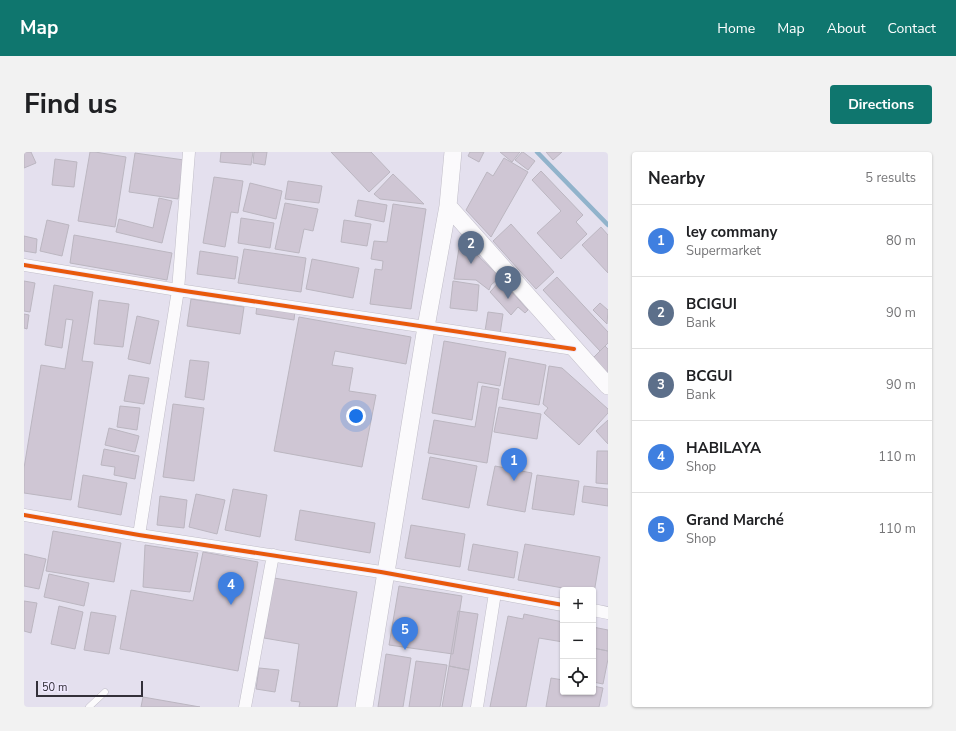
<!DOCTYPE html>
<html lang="en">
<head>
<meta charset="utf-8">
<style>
  body { margin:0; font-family:"Nunito Sans",sans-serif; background:#f2f2f2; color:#202124 }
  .controls { position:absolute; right:12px; bottom:12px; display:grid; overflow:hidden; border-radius:4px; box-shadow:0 1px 3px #0004 }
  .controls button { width:36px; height:36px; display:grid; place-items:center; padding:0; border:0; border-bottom:1px solid #e0e0e0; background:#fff; color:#202124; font:20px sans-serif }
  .scale { position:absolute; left:12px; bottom:10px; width:107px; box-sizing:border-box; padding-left:4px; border:2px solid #333039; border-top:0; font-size:11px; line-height:14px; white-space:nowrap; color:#333039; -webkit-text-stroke:3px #efe8fd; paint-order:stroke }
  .you { position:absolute; left:332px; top:264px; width:14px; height:14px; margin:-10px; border:3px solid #fff; border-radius:50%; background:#1a73e8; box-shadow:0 0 0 6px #1a73e833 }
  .badge { display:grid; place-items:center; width:26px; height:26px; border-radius:50%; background:#0f766e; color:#fff; font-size:13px; font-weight:700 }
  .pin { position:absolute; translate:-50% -33px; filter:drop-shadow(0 1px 2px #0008) }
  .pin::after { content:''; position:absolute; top:21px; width:14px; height:12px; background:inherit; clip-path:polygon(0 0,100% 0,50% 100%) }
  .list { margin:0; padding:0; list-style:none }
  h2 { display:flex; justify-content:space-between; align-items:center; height:52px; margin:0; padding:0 16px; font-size:17px }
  h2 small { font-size:13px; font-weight:400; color:#757577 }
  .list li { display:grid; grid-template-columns:26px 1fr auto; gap:12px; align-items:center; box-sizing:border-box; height:72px; padding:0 16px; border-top:1px solid #e0e0e0 }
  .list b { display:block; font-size:15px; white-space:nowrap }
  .list p { margin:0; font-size:13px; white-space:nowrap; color:#757577 }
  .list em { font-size:13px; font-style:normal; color:#757577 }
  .icon { flex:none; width:22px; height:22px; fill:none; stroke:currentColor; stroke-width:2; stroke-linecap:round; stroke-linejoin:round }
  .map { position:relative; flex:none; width:584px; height:555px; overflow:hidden; border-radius:4px }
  header { display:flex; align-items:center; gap:24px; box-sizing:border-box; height:56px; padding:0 20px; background:#0f766e; color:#fff }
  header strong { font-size:19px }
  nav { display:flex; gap:22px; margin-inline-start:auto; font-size:14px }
  .intro { display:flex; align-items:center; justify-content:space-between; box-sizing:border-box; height:96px; padding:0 24px }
  h1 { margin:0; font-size:28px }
  .button { padding:10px 18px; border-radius:4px; background:#0f766e; color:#fff; font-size:14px; font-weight:700 }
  main { display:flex; gap:24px; padding:0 24px }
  aside { flex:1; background:#fff; border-radius:4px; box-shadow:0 1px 3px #0004 }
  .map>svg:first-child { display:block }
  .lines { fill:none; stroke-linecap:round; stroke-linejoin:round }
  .stream { stroke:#91b3cb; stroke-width:4.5 }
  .building { fill:#cfc6d4; stroke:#bbb6c0 }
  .service-casing { stroke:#c0bdc8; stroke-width:7 }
  .minor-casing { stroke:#c0bdc8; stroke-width:13 }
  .secondary-casing { stroke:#c0bdc8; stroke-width:18 }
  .service { stroke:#fbfafc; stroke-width:6 }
  .minor { stroke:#fbfafc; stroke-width:12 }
  .secondary { stroke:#fbfafc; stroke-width:17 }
  .cycleway-casing { stroke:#efe8fd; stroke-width:6 }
  .cycleway { stroke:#e8590c; stroke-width:4 }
</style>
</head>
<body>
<header>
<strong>Map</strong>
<nav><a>Home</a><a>Map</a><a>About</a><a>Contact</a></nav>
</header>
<div class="intro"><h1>Find us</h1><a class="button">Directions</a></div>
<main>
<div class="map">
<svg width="584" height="555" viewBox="0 0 584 555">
  <rect width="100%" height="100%" fill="#e4e0ee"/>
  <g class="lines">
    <path class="stream" d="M513 0 584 73"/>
  </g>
  <path class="building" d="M0 0H7L12 11 0 16Z
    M66 0H71L102 5 91 75 54 69Z
    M197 0H229L227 13 196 10Z
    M230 0H243L241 13 229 11Z
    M307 0H347L366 20 345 40Z
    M446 0H460L455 10 444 4Z
    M476 0H496L488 10Z
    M498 0H499L511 9 504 18 491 8Z
    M522 0H538L529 8Z
    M111 1 160 8 154 47 105 40Z
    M480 6 504 20 467 85 442 58 463 20 469 24Z
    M31 7 53 10 50 35 28 33Z
    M517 19 559 63 552 70 563 82 537 107 513 81 537 59 508 28Z
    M369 22 400 52 356 47 350 42Z
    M190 25 219 29 214 61 207 60 201 95 179 91Z
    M264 29 298 34 295 51 261 47Z
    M226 31 258 39 252 67 219 59Z
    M135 46 148 49 138 91 92 80 95 67 129 76Z
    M334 48 363 53 360 70 331 64Z
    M261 51 294 57 289 79 280 77 275 101 251 97Z
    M369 52 402 57 387 157 346 152 351 117 358 118 359 109 347 107 350 89 363 90Z
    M217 66 250 71 246 96 214 91Z
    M23 68 45 73 38 104 16 99Z
    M320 68 347 72 343 94 317 90Z
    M487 72 530 120 512 137 469 89Z
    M577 75 584 83V121L558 93Z
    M50 83 148 101 143 128 46 111Z
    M0 84 13 87 12 101 0 99Z
    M435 96 448 98 476 125 467 133 465 138 452 128 430 127Z
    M220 97 282 106 277 140 214 131Z
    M176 99 214 105 211 127 173 122Z
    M288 107 335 116 329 146 282 137Z
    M533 125 584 180V191L576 199 519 138Z
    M477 128 504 158 501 161 494 155 487 163 466 140Z
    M0 129 11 131 6 160 0 159Z
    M429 129 455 133 453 159 426 156Z
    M30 133 69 140 58 209 69 210 47 348 0 341V316L17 213 41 217 49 168 42 167 38 196 21 193Z
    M167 147 220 155 216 182 163 174Z
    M75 148 105 152 99 195 70 192Z
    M576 151 584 158 583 172 569 158Z
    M233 153 271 159 270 168 232 162Z
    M464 160 479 162 476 182 461 179Z
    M0 162 5 163 3 177 0 176Z
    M113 164 135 169 126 212 104 207Z
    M275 165 387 185 382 212 311 199 308 213 329 216 325 239 352 243 338 315 250 299Z
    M420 189 482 200 476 234 454 230 448 268 408 261Z
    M581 194 584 197V219L582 220 569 206Z
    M485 206 522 213 515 253 478 247Z
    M166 208 185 210 180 248 161 245Z
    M525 214 538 216 584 257V261L555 293 520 261 524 256 519 252Z
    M105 223 125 226 120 252 100 249Z
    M458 234 475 237 463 311 404 301 410 268 451 275Z
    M149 252 180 256 170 329 139 325Z
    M96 254 116 256 113 278 93 275Z
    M475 255 517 262 513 287 470 280Z
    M584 268V292L572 279Z
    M85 276 115 284 111 300 81 293Z
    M80 297 115 304 111 327 90 323 91 315 77 313Z
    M573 299H584V332L572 331Z
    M406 305 453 314 445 356 398 347Z
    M471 314 508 321 501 360 463 353Z
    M59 323 103 331 97 363 54 355Z
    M513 323 555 329 550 363 508 357Z
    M560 334 584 337V354L558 350Z
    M209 337 243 343 236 385 201 378Z
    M172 342 201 348 193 382 165 375Z
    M136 344 163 348 160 376 133 373Z
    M276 358 351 371 346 401 271 388Z
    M387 373 441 382 436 415 381 406Z
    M29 379 97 391 90 430 22 419Z
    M449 392 494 400 490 426 444 418Z
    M501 392 576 405 570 441H569V438H550L494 428Z
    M121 393 174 401 166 440 119 435Z
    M179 400 234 410 214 519 96 497 107 438 169 449Z
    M0 402 22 407 15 437 0 434Z
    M25 422 65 431 60 454 20 445Z
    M250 426 333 440 313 555H275L276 550 267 549 275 492 240 486Z
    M375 434 438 444 429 502 365 493Z
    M0 449 13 451 7 481 0 479Z
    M35 454 59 460 51 497 27 492Z
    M434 459 454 462 445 518 425 514Z
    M67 460 92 464 85 502 60 498Z
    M500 462 539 470V490L515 486 502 555H466L484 464 499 467Z
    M569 475 584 478V499L569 496Z
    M569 496 584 499V507L579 532 569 530Z
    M362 502 387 506 379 555H354Z
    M392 509 423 513 416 555H385Z
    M425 514 445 518 438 555H418Z
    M235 516 255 518 251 540 232 537Z
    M527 526 539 528V540H569V534L579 536 575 555H522Z
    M119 545 176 555H117Z"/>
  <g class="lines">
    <defs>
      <path id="service" d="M65 555 81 540"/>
      <path id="minor" d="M0 113 154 138 550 197
        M0 363 115 383 357 420 539 453
        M115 383 154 138 165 0
        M569 458 584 461
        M221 555 249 403
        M453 555 471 441"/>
      <path id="secondary" d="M424 54 584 234
        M340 555 402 175 424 54 429 0"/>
    </defs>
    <use href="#service" class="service-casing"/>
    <use href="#minor" class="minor-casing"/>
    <use href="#secondary" class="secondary-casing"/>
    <use href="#service" class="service"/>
    <use href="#minor" class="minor"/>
    <use href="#secondary" class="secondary"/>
    <defs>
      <path id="cycleway" d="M0 113 154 138 550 197
        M0 363 115 383 357 420 539 453"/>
    </defs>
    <use href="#cycleway" class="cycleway-casing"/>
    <use href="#cycleway" class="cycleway"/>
  </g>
</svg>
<div class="controls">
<button>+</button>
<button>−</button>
<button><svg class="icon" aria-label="locate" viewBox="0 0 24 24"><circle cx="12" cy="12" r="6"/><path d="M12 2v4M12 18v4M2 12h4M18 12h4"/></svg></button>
</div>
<div class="scale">50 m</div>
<div class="you"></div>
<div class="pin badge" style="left:490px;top:329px;background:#3f7fe0">1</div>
<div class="pin badge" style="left:447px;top:112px;background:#5c6f8a">2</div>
<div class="pin badge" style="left:484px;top:147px;background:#5c6f8a">3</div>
<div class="pin badge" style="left:207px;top:453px;background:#3f7fe0">4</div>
<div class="pin badge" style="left:381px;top:498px;background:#3f7fe0">5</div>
</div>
<aside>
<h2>Nearby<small>5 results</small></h2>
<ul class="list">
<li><span class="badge" style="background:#3f7fe0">1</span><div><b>ley commany</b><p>Supermarket</p></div><em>80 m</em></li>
<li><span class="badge" style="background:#5c6f8a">2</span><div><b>BCIGUI</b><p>Bank</p></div><em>90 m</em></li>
<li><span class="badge" style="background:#5c6f8a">3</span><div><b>BCGUI</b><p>Bank</p></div><em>90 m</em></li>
<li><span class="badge" style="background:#3f7fe0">4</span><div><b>HABILAYA</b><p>Shop</p></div><em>110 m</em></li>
<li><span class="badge" style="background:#3f7fe0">5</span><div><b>Grand Marché</b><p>Shop</p></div><em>110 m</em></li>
</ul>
</aside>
</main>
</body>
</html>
